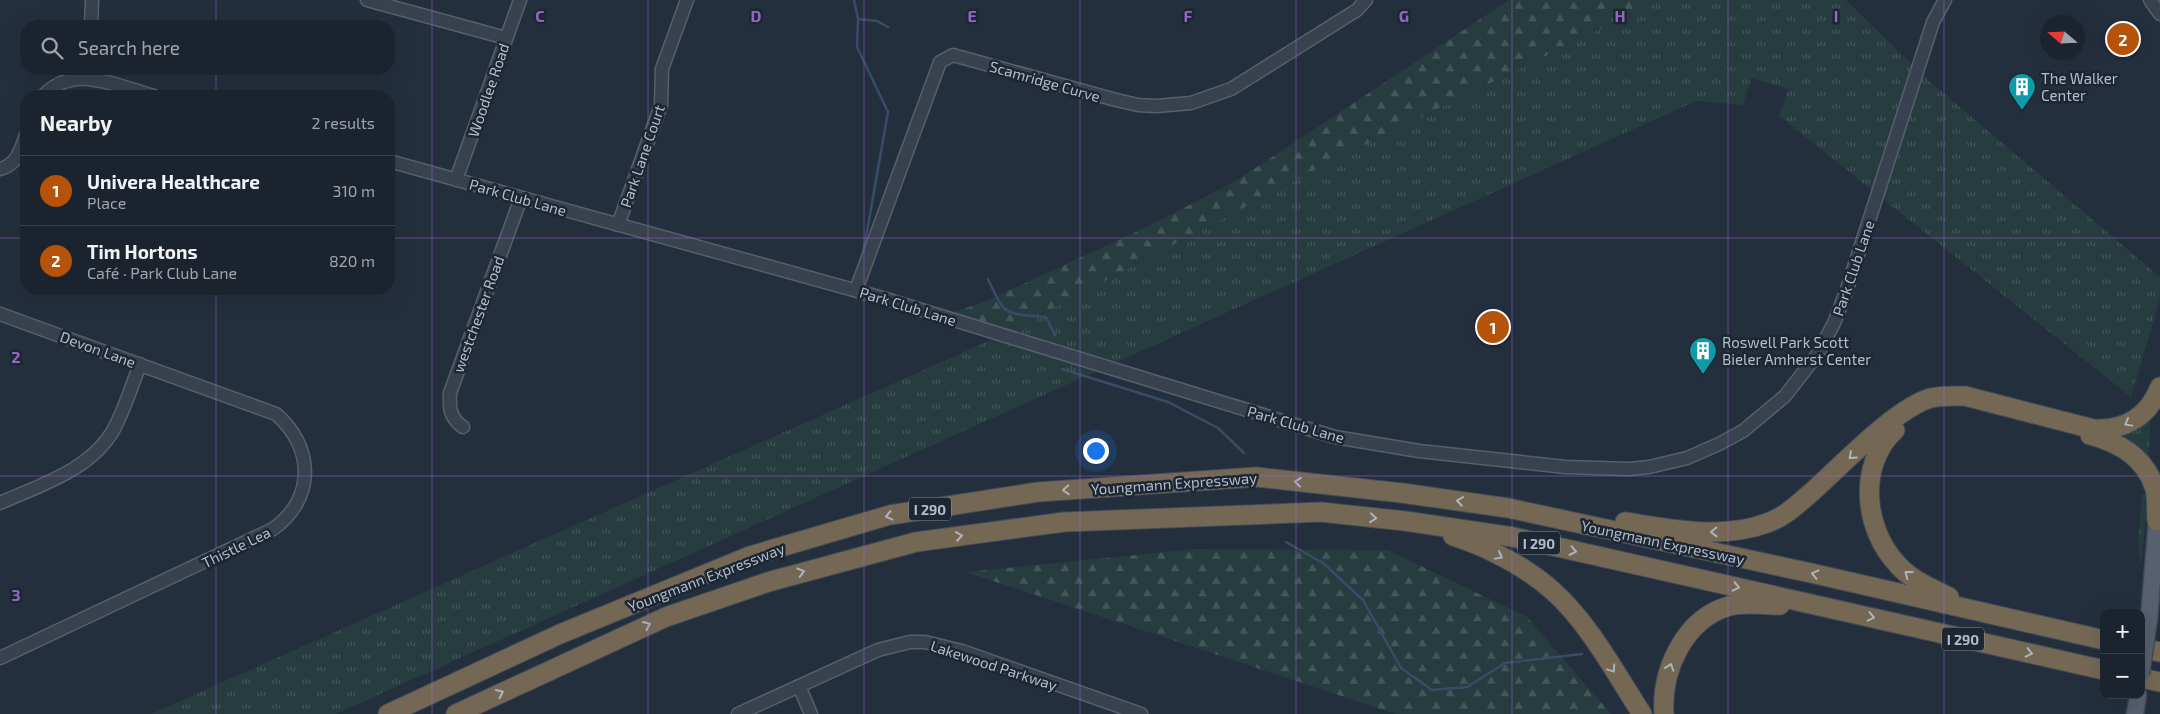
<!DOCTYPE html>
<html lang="en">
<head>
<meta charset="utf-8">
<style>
  body { margin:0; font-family:"Exo 2",sans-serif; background:#282f3a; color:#f1f3f6 }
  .controls { position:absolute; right:15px; bottom:15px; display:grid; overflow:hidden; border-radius:10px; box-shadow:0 5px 20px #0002 }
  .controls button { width:45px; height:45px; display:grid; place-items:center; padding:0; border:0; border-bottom:1px solid #39404a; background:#1b232e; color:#f1f3f6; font:25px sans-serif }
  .compass { position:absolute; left:2040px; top:15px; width:45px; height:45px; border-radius:50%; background:#1b232e; box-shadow:0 5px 20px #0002; rotate:289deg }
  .you { position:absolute; left:1095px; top:450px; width:18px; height:18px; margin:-12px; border:4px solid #fff; border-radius:50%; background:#1a73e8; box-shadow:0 0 0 8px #1a73e833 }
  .badge { display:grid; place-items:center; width:32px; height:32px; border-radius:50%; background:#b45309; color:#fff; font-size:16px; font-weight:700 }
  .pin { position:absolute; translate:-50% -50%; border:2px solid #fff; box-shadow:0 1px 5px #0006 }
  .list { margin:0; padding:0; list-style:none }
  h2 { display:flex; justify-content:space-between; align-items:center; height:65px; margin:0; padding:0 20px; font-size:21px }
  h2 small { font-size:16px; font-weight:400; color:#a0a4aa }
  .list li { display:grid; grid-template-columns:32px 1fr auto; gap:15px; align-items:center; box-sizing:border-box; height:70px; padding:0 20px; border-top:1px solid #39404a }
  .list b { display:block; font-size:19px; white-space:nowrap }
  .list p { margin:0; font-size:16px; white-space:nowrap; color:#a0a4aa }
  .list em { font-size:16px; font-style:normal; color:#a0a4aa }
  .icon { flex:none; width:28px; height:28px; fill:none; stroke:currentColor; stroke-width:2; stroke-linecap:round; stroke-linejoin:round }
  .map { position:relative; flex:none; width:2160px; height:714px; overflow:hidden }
  .search { position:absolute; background:#1b232e; box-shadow:0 5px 20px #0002; left:20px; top:20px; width:375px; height:55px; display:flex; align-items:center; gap:12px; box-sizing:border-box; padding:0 18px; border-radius:20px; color:#a0a4aa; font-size:19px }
  .panel { position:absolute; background:#1b232e; box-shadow:0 5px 20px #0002; left:20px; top:90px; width:375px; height:205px; border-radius:20px }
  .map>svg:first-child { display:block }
  .grass { fill:url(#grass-tufts) }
  .forest { fill:url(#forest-firs) }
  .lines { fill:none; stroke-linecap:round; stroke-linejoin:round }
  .stream { stroke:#394c67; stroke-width:2.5 }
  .minor-casing { stroke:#565f6c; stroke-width:15 }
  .major-casing { stroke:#414a57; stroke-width:19 }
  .highway-casing { stroke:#434c59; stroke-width:21 }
  .minor { stroke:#38414e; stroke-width:12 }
  .major { stroke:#56606e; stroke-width:16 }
  .highway { stroke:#746855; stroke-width:19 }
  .major-bridge-casing { stroke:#414a57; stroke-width:19; stroke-linecap:butt }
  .major-bridge { stroke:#56606e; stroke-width:16 }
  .oneway { stroke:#aeb4bd }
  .grid { fill:none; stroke:#9266c3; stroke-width:1; stroke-opacity:0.55 }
  .labels { text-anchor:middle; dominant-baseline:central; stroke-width:5; stroke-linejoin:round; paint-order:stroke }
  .shield { fill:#1d2633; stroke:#878f9c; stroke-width:1 }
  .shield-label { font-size:14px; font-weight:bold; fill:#b4bcc9 }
  .poi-label { font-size:15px; fill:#b4bcc9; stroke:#1d2633; text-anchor:start }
  .street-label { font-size:15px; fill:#b4bcc9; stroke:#1d2633 }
  .grid-label { font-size:16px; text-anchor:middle; font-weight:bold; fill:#9266c3; stroke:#1d2633; stroke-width:5; stroke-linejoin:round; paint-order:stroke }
</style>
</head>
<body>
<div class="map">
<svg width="2160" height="714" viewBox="0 0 2160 714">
  <defs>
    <pattern id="grass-tufts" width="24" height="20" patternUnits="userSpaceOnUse" patternTransform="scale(1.25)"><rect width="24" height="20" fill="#263c3f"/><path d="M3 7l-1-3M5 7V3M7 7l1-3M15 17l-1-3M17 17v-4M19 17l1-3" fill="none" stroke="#435659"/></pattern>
    <pattern id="forest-firs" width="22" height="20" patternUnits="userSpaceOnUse" patternTransform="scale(1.25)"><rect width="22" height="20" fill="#263c3f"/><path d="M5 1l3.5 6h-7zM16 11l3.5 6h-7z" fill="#435659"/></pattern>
  </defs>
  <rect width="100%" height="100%" fill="#242f3e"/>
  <path class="grass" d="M1659 0H1846L1928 80 2160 277V299L2131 397 1779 116 1788 89 1751 78 1743 105 1696 101 336 714H151L1002 335 1334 160Z
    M2149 414 2150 438 2148 470 2114 434Z
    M2142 494H2145L2147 506 2141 563 2138 542Z"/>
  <path class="forest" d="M1509 0H1659L1334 160 1002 335 942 316 984 302 1149 226 1239 179Z
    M1195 549 1388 550 1527 617 1611 714H1396L966 572Z"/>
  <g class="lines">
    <path class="stream" d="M854 0 858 19 857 47 888 112 863 254
      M858 19 877 21 888 27
      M988 279C1006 318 1004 313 1046 317L1055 335
      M1062 369 1168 402 1218 428 1244 453
      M1286 542 1323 563 1363 600 1401 668 1432 690 1467 687 1505 663 1582 654"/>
    <defs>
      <path id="minor" d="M367 0 506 38
        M2150 0 2160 14
        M91 26 92 0
        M43 96C74 63 117 86 154 96
        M389 161 879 297 1335 437 1419 451 1566 467 1629 469 1649 467 1687 458 1719 444 1743 431 1785 396 1817 355 1834 323 1846 292 1933 22 1945 0
        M0 169C17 165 21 149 26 135
        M456 180 520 0
        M618 225 661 105 662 69 687 0
        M856 290 940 62 953 55 1116 100 1138 105 1156 106 1191 103 1231 89 1357 10 1366 0
        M0 314 276 414C315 448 315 499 273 529L0 658
        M463 427C450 418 449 408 450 393L521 198
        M0 503C40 485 91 470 114 429 125 408 132 386 140 364
        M799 686 811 714
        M738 714 878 650 910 642H925L962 651 1141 714"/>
      <path id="major" d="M2149 618 2158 509
        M2135 714 2138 695"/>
      <path id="highway" d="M1895 430C1857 465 1864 530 1898 565 1911 580 1931 588 1949 597
        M2090 435C2118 442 2144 457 2154 486 2158 496 2156 510 2157 521
        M1625 522C1671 529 1722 540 1767 523 1785 517 1799 503 1813 491 1841 466 1897 407 1931 398 1943 395 1954 396 1965 396L2093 429C2124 431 2148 417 2160 387
        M1453 536C1488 547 1526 567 1553 591 1589 623 1616 674 1642 714
        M2141 648 2160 652
        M2141 678 2160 682
        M388 714 560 634 750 556 890 515 1038 492 1256 477 1402 493 1508 508 1811 573 2104 640
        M456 714 666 617 768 582 916 542 1064 522 1321 512 1405 521 1513 537 2104 670
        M1664 714C1661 671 1684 619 1729 606 1745 602 1764 605 1780 605"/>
    </defs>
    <use href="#minor" class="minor-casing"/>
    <use href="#major" class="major-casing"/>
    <use href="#highway" class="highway-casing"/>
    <use href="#minor" class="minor"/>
    <use href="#major" class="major"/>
    <use href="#highway" class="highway"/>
    <defs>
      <path id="major-bridge" d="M2141 674 2149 618"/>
    </defs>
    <use href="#major-bridge" class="major-bridge-casing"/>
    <use href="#major-bridge" class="major-bridge"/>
  </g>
  <defs><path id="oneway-chevron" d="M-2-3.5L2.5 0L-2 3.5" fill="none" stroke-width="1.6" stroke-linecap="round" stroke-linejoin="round" transform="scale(1.25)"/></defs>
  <g class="oneway">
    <use href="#oneway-chevron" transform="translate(2128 423) rotate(151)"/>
    <use href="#oneway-chevron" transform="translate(1852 456) rotate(138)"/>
    <use href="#oneway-chevron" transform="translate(1298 482) rotate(-174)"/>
    <use href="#oneway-chevron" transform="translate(1066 490) rotate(176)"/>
    <use href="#oneway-chevron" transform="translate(1460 501) rotate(-171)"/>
    <use href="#oneway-chevron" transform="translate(889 516) rotate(167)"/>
    <use href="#oneway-chevron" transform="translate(1373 518) rotate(6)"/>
    <use href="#oneway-chevron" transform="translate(1714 532) rotate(179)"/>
    <use href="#oneway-chevron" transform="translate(959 536) rotate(-8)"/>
    <use href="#oneway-chevron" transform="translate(1573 551) rotate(12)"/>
    <use href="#oneway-chevron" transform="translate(1499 556) rotate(29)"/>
    <use href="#oneway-chevron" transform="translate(801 572) rotate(-16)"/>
    <use href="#oneway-chevron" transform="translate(1815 574) rotate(-167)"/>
    <use href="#oneway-chevron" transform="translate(1908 574) rotate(-142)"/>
    <use href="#oneway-chevron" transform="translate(1736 587) rotate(13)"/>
    <use href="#oneway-chevron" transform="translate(1871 617) rotate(13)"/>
    <use href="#oneway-chevron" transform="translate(647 625) rotate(-24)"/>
    <use href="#oneway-chevron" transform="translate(2029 653) rotate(13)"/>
    <use href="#oneway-chevron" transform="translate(1670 667) rotate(-71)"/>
    <use href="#oneway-chevron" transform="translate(1612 669) rotate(56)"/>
    <use href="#oneway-chevron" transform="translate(500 693) rotate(-25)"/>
  </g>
  <path class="grid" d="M216 0V26M432 0V714M648 0V714M864 0V714M1080 0V714M1296 0V714M1512 0V714M1728 0V714M1944 0V714M216 69V96M0 238H26M389 238H2160M216 289V714M0 476H2160"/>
  <defs>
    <symbol id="building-pin" viewBox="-11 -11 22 30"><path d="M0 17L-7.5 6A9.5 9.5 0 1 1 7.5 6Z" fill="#0f9aa8" stroke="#1d2633"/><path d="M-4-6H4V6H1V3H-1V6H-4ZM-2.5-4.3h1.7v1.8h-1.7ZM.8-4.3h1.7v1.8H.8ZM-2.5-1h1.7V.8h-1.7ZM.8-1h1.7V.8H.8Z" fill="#fff"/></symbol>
  </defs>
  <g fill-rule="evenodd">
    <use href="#building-pin" x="2006" y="71" width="32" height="43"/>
    <use href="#building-pin" x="1687" y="335" width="32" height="43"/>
  </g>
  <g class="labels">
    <g class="shield">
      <rect x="909" y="497.5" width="42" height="23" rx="4"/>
      <rect x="1518" y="531.5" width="42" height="23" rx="4"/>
      <rect x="1942" y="627.5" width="42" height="23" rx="4"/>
    </g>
    <g class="shield-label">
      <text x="930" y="509">I 290</text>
      <text x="1539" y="543">I 290</text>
      <text x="1963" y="639">I 290</text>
    </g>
    <g class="poi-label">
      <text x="2041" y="78">The Walker<tspan x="2041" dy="17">Center</tspan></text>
      <text x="1722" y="342">Roswell Park Scott<tspan x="1722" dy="17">Bieler Amherst Center</tspan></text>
    </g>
    <g class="street-label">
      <text transform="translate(1045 81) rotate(16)">Scamridge Curve</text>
      <text transform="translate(488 90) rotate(-71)">Woodlee Road</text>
      <text transform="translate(642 156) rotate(-71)">Park Lane Court</text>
      <text transform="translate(518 197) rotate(16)">Park Club Lane</text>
      <text transform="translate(1853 268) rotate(-71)">Park Club Lane</text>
      <text transform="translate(908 306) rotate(17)">Park Club Lane</text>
      <text transform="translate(478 314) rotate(-70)">westchester Road</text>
      <text transform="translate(98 349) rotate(20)">Devon Lane</text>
      <text transform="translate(1296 424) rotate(16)">Park Club Lane</text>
      <text transform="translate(1174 483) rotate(-4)">Youngmann Expressway</text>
      <text transform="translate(1663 542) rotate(12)">Youngmann Expressway</text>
      <text transform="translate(236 547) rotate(-26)">Thistle Lea</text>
      <text transform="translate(706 577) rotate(-21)">Youngmann Expressway</text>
      <text transform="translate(994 665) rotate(18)">Lakewood Parkway</text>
    </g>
  </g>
  <g class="grid-label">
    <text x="540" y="22">C</text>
    <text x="756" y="22">D</text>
    <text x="972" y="22">E</text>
    <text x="1188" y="22">F</text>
    <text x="1404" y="22">G</text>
    <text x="1620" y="22">H</text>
    <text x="1836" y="22">I</text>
    <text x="16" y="363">2</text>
    <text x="16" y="601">3</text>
  </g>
</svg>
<div class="controls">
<button>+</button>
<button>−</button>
</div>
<svg class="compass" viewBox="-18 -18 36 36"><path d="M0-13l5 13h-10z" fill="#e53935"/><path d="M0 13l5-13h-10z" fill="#a0a4aa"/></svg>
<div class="you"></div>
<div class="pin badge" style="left:1493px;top:327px">1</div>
<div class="pin badge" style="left:2123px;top:39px">2</div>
<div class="search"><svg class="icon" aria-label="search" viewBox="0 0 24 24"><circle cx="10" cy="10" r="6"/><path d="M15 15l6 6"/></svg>Search here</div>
<section class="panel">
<h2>Nearby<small>2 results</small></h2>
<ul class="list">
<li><span class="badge">1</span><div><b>Univera Healthcare</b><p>Place</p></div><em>310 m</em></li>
<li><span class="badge">2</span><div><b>Tim Hortons</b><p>Café · Park Club Lane</p></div><em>820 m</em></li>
</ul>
</section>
</div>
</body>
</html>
